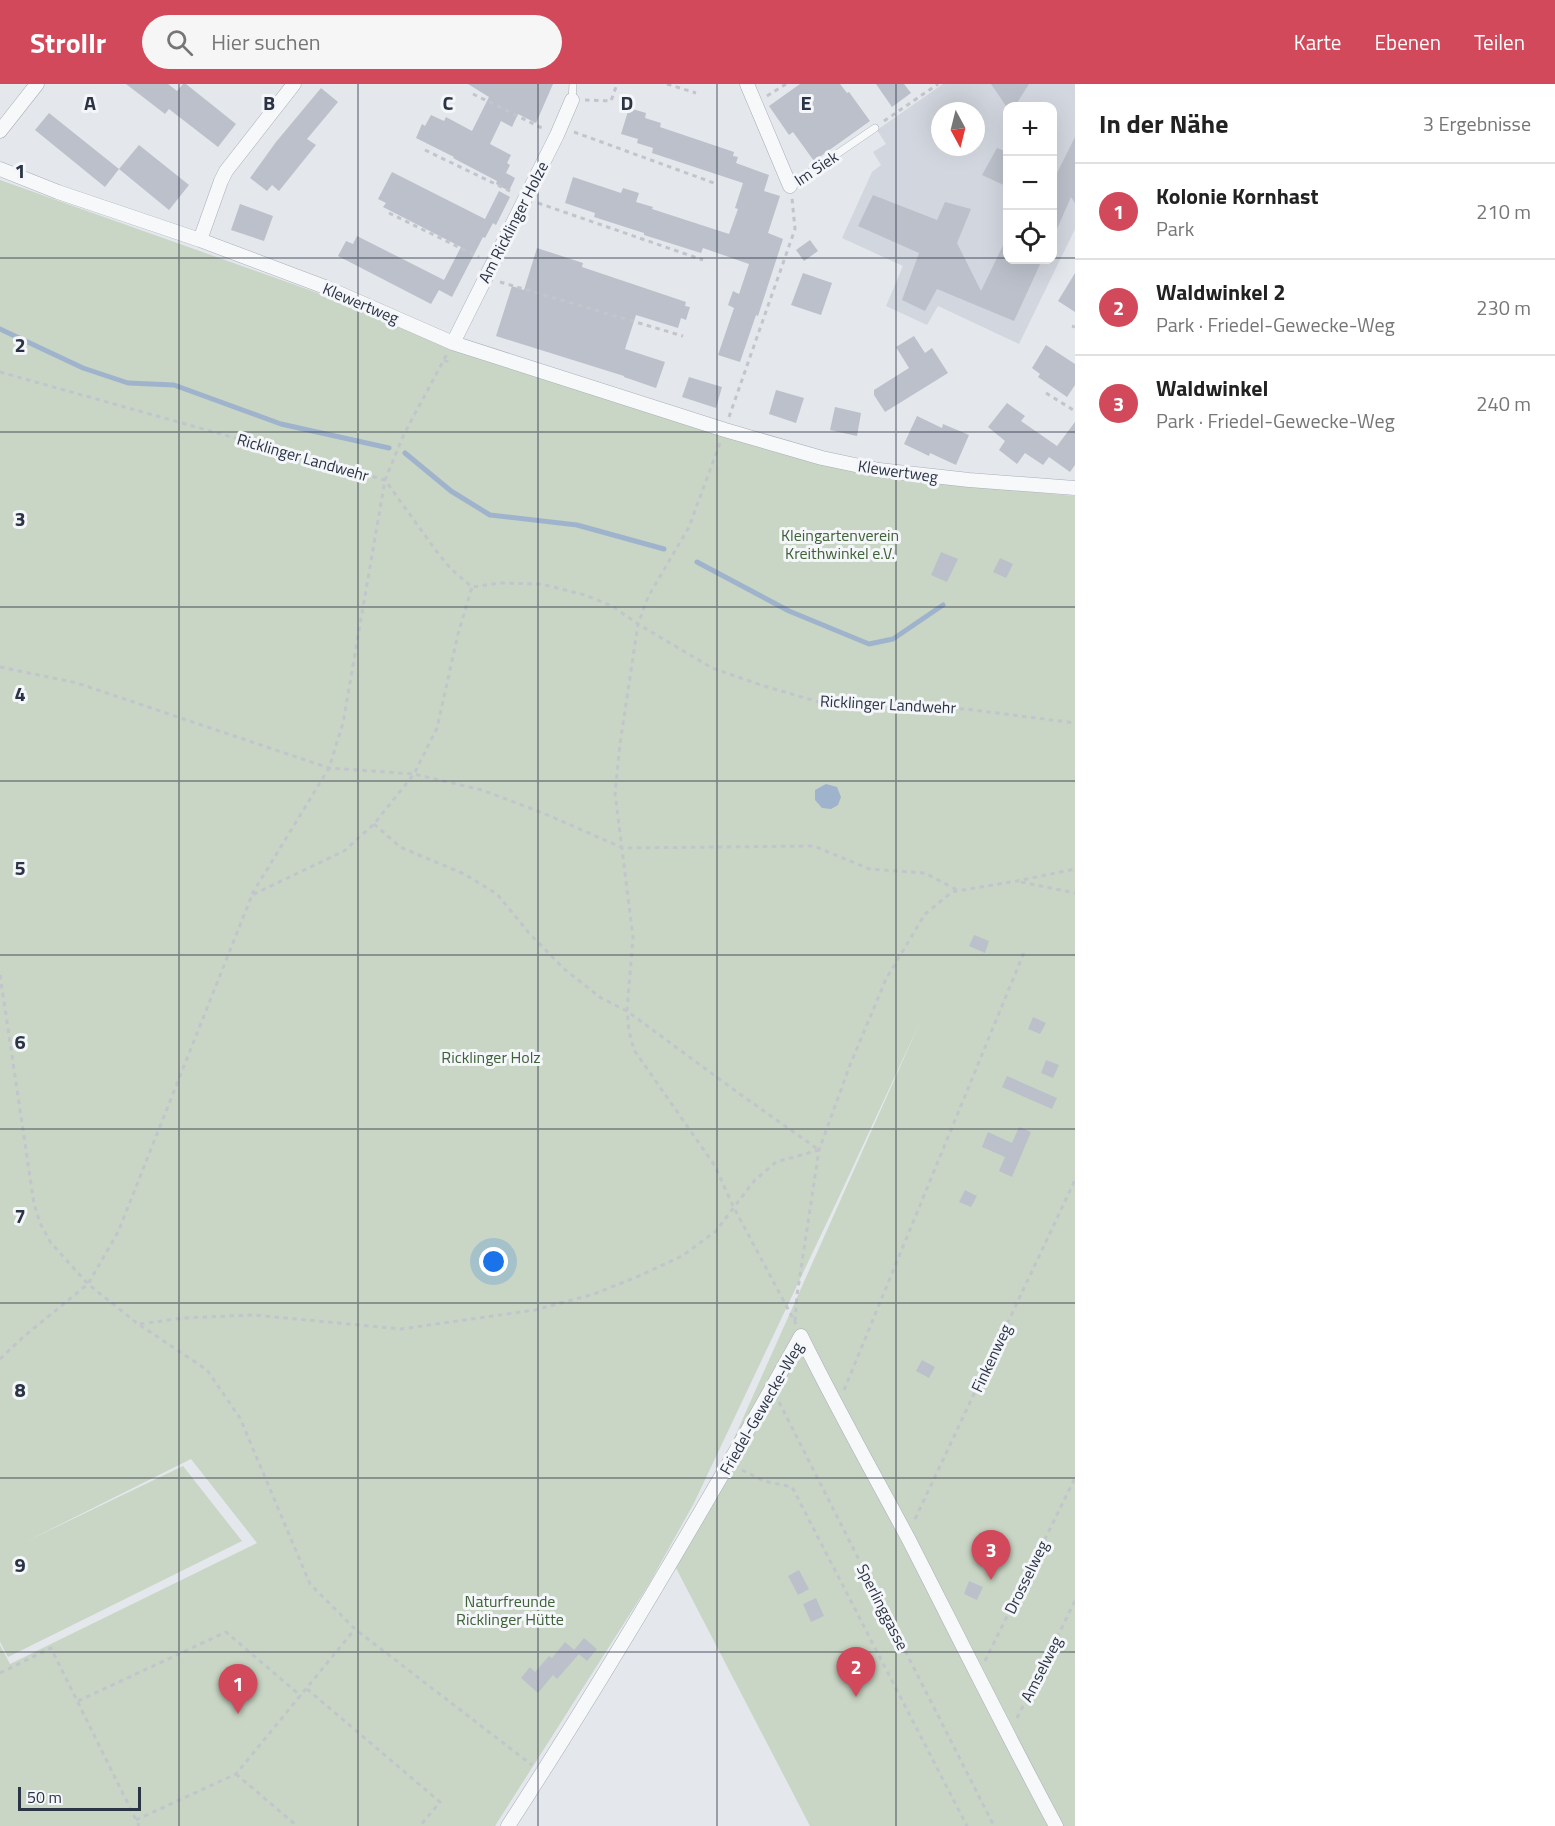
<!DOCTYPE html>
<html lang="de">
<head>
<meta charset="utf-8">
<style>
  body { margin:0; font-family:"Titillium Web",sans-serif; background:#f6f6f6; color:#222 }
  .controls { position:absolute; right:18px; top:18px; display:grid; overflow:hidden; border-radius:12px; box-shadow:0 6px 24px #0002 }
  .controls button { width:54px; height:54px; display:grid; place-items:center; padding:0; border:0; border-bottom:2px solid #e0e0e0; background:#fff; color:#222; font:30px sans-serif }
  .compass { position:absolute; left:931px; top:18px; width:54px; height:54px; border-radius:50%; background:#fff; box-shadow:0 6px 24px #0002; rotate:173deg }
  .scale { position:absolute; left:18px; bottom:15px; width:123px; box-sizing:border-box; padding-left:6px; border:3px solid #2b3445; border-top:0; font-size:16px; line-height:21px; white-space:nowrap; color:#2b3445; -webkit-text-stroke:4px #f4f6f9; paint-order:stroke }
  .you { position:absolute; left:494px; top:1178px; width:21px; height:21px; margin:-15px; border:4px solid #fff; border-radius:50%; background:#1a73e8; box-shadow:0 0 0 9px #1a73e833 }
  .badge { display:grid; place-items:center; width:39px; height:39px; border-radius:50%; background:#d1495b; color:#fff; font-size:20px; font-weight:700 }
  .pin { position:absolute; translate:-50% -50px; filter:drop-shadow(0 2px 3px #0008) }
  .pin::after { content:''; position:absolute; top:32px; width:21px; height:18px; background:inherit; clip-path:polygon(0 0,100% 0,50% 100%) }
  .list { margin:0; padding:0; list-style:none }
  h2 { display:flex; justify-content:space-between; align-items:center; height:78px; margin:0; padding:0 24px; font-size:26px }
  h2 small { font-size:20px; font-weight:400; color:#767676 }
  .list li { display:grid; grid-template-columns:39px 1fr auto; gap:18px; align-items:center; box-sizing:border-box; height:96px; padding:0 24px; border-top:2px solid #e0e0e0 }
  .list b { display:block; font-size:22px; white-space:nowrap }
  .list p { margin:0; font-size:20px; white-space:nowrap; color:#767676 }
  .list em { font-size:20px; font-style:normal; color:#767676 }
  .icon { flex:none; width:33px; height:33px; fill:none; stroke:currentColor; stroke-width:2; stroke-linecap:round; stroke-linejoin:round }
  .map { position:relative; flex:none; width:1075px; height:1742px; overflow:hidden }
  header { display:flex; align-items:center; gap:36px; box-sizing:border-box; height:84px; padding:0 30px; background:#d1495b; color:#fff }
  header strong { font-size:28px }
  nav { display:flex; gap:33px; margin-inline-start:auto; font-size:21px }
  .search { width:420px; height:54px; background:#f6f6f6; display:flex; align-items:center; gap:15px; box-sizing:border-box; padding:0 21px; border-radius:33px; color:#767676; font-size:22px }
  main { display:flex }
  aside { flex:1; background:#fff }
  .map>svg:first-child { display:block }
  .built { fill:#d2d6de; fill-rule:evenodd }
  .green { fill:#c9d6c5 }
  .water { fill:#9fb4cc }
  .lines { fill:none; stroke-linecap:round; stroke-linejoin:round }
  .stream { stroke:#9fb4cc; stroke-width:5 }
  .building { fill:#bbc0ca }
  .lane-casing { stroke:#a9aeb7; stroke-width:8 }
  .street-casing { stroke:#a9aeb7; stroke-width:15 }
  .path { stroke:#c2c5cb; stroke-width:3; stroke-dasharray:4.5 4.5; stroke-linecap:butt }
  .lane { stroke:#f7f8fa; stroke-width:7 }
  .street { stroke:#f7f8fa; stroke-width:14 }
  .grid { fill:none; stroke:#2b3445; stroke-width:1.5; stroke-opacity:0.55 }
  .labels { text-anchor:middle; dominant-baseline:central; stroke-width:6; stroke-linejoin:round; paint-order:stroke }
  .street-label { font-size:16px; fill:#2b3445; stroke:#f4f6f9 }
  .park-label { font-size:16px; fill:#3f6138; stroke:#f4f6f9 }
  .grid-label { font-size:20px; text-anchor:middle; font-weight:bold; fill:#2b3445; stroke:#f4f6f9; stroke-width:6; stroke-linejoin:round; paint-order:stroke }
</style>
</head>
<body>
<header>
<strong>Strollr</strong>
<div class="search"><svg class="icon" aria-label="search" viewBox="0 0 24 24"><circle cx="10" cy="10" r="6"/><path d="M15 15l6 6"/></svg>Hier suchen</div>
<nav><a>Karte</a><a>Ebenen</a><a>Teilen</a></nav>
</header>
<main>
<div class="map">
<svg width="1075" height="1742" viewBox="0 0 1075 1742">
  <rect width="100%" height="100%" fill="#e4e7ec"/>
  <path class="built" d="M943 0H1075V145L1019 260 938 222 927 241 886 222 903 182 842 154 872 88 881 81 873 68 886 60 877 46ZM1008 22H1052V176H1008ZM940 27H976V63H940Z"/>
  <path class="green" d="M0 96 315 208 454 266 728 354 867 389 957 401 1075 412V1742H810L676 1484 921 936 838 1115 694 1419 649 1500 495 1742H0V1561L10 1580 257 1459 191 1375 25 1458 183 1382 242 1457 8 1573 0 1558Z"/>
  <path class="water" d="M826 700 837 703 841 713 838 721 831 725 822 724 815 716V706Z"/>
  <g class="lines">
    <path class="stream" d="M0 245 83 284 128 299 174 301 281 340 389 364
      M405 369 451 407 490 431 577 441 664 465
      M697 478 789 527 869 560 893 555 943 521"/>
  </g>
  <path class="building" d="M126 0H168L177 7 183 0H186L236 40 218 63 169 25 165 30Z
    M468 0H553L536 39 518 30 512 43 501 37 490 60 511 71 507 79 510 81 506 89 515 94 509 107 496 100 497 97 453 74 454 73 416 54 422 40 425 42 431 31 444 37 446 33 472 47 489 13Z
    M800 0H840L847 9 849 8 870 37 814 77 793 48 789 51 769 22Z
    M876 0H904L911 9 892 23Z
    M991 0H1029L1015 22H1006Z
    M321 4 338 18 307 55 316 61 279 107 272 101 267 107 250 94 276 58Z
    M629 24 646 29 645 34 661 39 660 43 734 68 733 72 738 73 736 79 769 91 764 107 780 112 768 149 783 155 758 232 756 231 740 278 718 271 734 224 728 221 733 207 739 210 749 180 703 164 701 169 644 151V149L594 133 595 129 565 119 573 93 621 109 623 104 639 109 636 118 653 123 652 125 729 150 738 125 735 124 743 99 652 69 653 64 637 59 638 55 621 50Z
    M49 29 119 85 105 103 35 46Z
    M1075 53V119L1071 113 1053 154V87L1057 89Z
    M139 61 189 101 169 126 119 85Z
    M997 64 1008 68V103L982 91Z
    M392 88 485 135 499 107 510 113 496 141 493 139 485 154 483 153 452 213 439 206 431 220 338 172 346 157 353 160 357 152 444 196 461 163 383 123 386 119 378 115Z
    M873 111 937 136 945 118 971 125 957 159 981 207 1008 151V176H1042L1014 237 937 205 925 227 902 216 919 169 858 142Z
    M240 120 273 132 264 157 231 146Z
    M810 156 818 167 804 177 796 166Z
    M537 164 583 179 582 183 686 218 685 222 690 223 686 236 681 234 678 244 636 231 625 265 665 278 656 304 624 293V292L496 252 512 202 524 206Z
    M803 189 832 199 821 231 791 221Z
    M1075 189V228L1058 217Z
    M914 252 925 269 932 264 948 289 885 328 874 311V306L909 284 896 263Z
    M1046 261 1075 280V301L1067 313 1038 293 1040 290 1032 284Z
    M689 293 722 303 716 324 682 313Z
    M776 306 804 314 796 339 769 330Z
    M1007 319 1025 332 1021 337 1057 362 1075 338V381L1070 388 1049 373 1043 381 1025 369 1017 380 999 366 1005 357 988 343Z
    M835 323 861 329 857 352 830 346Z
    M917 332 942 344 943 340 969 351 956 381 930 369 929 372 904 360Z
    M941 468 958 475 947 498 931 491Z
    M1000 474 1013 480 1006 494 993 488Z
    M974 851 989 857 985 869 969 862Z
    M1033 933 1046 939 1040 950 1028 945Z
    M1046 976 1059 981 1053 994 1041 989Z
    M1007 992 1057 1014 1052 1025 1002 1003Z
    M1019 1043 1031 1048 1012 1093 999 1087 1005 1073 982 1063 988 1048 1012 1059Z
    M965 1106 977 1112 971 1123 959 1118Z
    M922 1276 935 1283 929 1294 916 1287Z
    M799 1486 809 1505 798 1511 788 1492Z
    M969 1497 983 1503 977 1516 964 1510Z
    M816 1514 824 1532 811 1538 803 1520Z
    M584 1554 597 1565 587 1577 574 1566Z
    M565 1558 579 1570 557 1595 553 1591 538 1609 521 1594 530 1583 535 1588 549 1572 552 1574Z"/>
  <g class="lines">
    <defs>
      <path id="lane" d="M572 16 573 0
        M790 102 875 44"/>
      <path id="street" d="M747 0 790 102
        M0 47 37 0
        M0 85 58 108 200 156 325 203 453 259 725 346 822 374 879 386 969 396 1075 404
        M200 156 221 97 226 87 294 0
        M453 259 557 51 572 16
        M508 1742C612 1582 708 1418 801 1252 835 1321 872 1387 908 1454 957 1550 1005 1647 1056 1742"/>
    </defs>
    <use href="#lane" class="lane-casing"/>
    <use href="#street" class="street-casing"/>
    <path class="path" d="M667 0 696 9
      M473 10 544 45
      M767 12 786 0
      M585 16 611 17 617 0
      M884 37 938 0
      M574 48 714 99
      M425 66 512 108
      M538 119 703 176
      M389 129 479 173
      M500 198 683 252
      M1072 242 1075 243
      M444 276 450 278
      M0 288 385 396 437 468 451 485 472 503 500 499 541 500 585 511 612 522 638 540 712 584 761 601 822 619 966 625 1075 639
      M1046 309 1075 327
      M729 333 795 145 792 114
      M720 359 689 443 648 513 638 540 620 660 615 709 633 853 627 927 629 947 634 966 715 1082 733 1122 796 1240
      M0 583 77 599 329 684 414 690 482 706 543 729 623 764 814 762 869 785 925 789 959 807
      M374 740 400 763 464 790 497 810 529 849 563 884 601 914 627 927 737 1008 819 1066
      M1021 798 1075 809
      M252 810 329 684 343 639 385 396 404 350 447 270
      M0 891 34 1120 40 1139 51 1159 88 1200 138 1240 207 1286 240 1334 310 1500 355 1545 532 1681
      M795 1237 797 1211 819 1066 850 981 886 895 925 830 952 808 1017 797 1075 785
      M140 1240 183 1234 254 1231 401 1245 535 1226 594 1210 639 1192 682 1172 716 1147 754 1097 776 1078 819 1066
      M0 1275 22 1254 88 1200 118 1148 252 811 344 767 374 740 414 690 437 644 458 550 472 503
      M844 1306 1025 866
      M779 1318 994 1742
      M742 1386 764 1397 792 1403 967 1742
      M915 1435 1075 1096
      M985 1577 1075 1394
      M0 1589 51 1564 139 1742
      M307 1605 440 1718 420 1742
      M78 1617 226 1548 301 1612
      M1017 1634 1075 1517
      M236 1690 297 1742
      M136 1736 236 1690 355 1545"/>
    <use href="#lane" class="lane"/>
    <use href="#street" class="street"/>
  </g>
  <path class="grid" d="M179 0V1742M358 0V1742M538 0V1742M717 0V1742M896 0V1742M0 174H1008M1052 174H1075M0 348H1075M0 523H1075M0 697H1075M0 871H1075M0 1045H1075M0 1219H1075M0 1394H1075M0 1568H1075"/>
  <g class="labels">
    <g class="street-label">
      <text transform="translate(816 84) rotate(-34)">Im Siek</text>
      <text transform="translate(513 138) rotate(-63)">Am Ricklinger Holze</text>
      <text transform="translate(361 219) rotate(23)">Klewertweg</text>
      <text transform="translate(303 373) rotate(16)">Ricklinger Landwehr</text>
      <text transform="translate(898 387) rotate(8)">Klewertweg</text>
      <text transform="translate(888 620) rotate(3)">Ricklinger Landwehr</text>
      <text transform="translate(991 1274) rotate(-65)">Finkenweg</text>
      <text transform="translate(761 1324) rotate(-60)">Friedel-Gewecke-Weg</text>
      <text transform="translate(1026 1493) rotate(-64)">Drosselweg</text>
      <text transform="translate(883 1523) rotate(63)">Sperlinggasse</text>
      <text transform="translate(1041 1585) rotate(-63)">Amselweg</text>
    </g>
    <g class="park-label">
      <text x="840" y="451">Kleingartenverein<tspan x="840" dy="18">Kreithwinkel e.V.</tspan></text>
      <text x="491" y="973">Ricklinger Holz</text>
      <text x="510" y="1517">Naturfreunde<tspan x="510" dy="18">Ricklinger Hütte</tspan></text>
    </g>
  </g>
  <g class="grid-label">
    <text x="90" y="26">A</text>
    <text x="269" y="26">B</text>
    <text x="448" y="26">C</text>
    <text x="627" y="26">D</text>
    <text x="806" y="26">E</text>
    <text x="20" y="94">1</text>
    <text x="20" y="268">2</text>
    <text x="20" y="442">3</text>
    <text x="20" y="617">4</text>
    <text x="20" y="791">5</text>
    <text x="20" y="965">6</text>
    <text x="20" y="1139">7</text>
    <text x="20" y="1313">8</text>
    <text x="20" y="1488">9</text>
  </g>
</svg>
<div class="controls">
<button>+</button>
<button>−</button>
<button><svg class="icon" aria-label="locate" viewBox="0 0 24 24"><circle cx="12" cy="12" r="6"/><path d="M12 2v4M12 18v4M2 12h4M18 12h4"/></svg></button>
</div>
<svg class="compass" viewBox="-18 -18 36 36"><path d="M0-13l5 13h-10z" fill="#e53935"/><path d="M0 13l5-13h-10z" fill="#767676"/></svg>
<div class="scale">50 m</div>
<div class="you"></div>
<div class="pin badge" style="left:238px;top:1630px">1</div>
<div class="pin badge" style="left:856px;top:1613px">2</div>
<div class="pin badge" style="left:991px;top:1496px">3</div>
</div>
<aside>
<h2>In der Nähe<small>3 Ergebnisse</small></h2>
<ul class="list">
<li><span class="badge">1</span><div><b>Kolonie Kornhast</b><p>Park</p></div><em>210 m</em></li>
<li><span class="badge">2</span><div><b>Waldwinkel 2</b><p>Park · Friedel-Gewecke-Weg</p></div><em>230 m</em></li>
<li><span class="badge">3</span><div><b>Waldwinkel</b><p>Park · Friedel-Gewecke-Weg</p></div><em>240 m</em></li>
</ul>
</aside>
</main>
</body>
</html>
